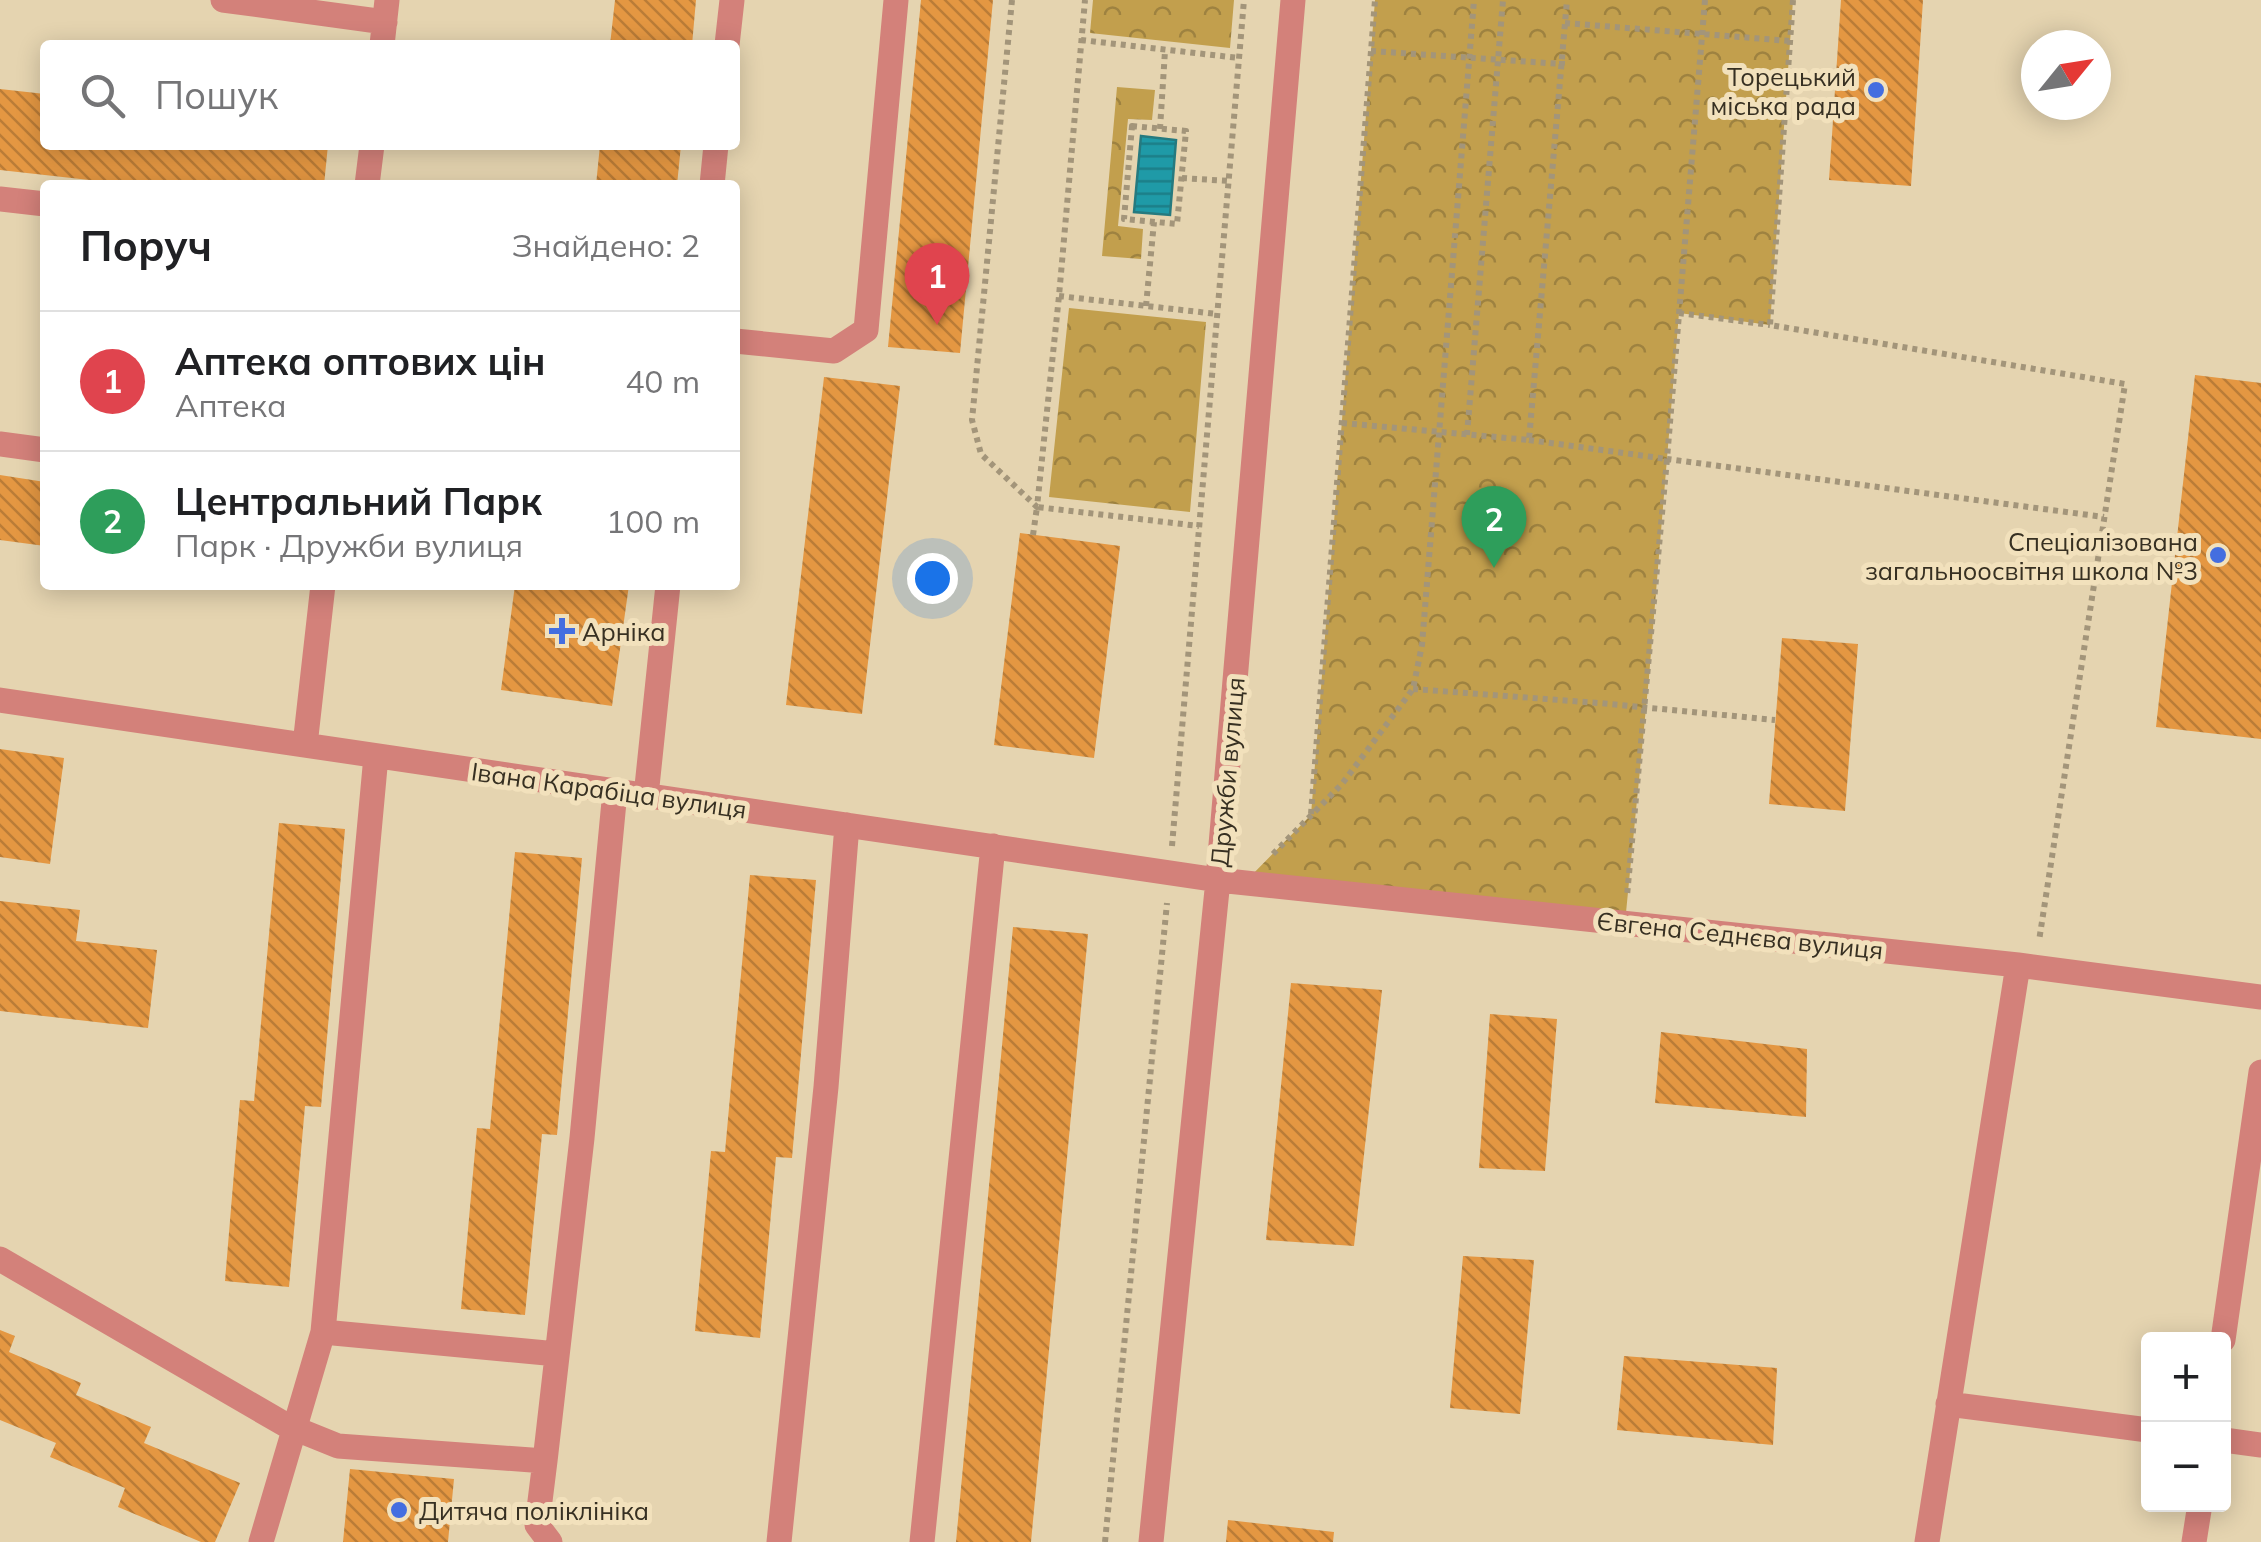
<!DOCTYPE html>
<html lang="uk">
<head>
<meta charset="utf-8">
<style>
  body { margin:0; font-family:Mulish,sans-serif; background:#f2f2f2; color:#202124 }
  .controls { position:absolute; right:30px; bottom:30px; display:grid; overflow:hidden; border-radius:10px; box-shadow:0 5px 25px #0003 }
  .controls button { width:90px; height:90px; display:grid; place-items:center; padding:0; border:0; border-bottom:2px solid #e0e0e0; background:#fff; color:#202124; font:50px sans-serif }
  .compass { position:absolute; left:2021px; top:30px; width:90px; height:90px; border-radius:50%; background:#fff; box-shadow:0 5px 25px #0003; rotate:60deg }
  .you { position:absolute; left:932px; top:578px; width:35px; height:35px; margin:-25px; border:8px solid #fff; border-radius:50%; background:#1a73e8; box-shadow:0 0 0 15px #1a73e833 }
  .badge { display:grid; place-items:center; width:65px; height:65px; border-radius:50%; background:#1a73e8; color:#fff; font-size:32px; font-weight:700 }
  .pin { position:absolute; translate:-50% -82px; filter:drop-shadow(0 2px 5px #0008) }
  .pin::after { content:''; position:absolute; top:52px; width:35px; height:30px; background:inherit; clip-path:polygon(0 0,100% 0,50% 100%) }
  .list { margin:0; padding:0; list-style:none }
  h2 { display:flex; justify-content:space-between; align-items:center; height:130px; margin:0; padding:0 40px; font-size:42px }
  h2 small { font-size:32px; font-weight:400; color:#757577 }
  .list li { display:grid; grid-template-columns:65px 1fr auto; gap:30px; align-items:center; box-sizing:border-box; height:140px; padding:0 40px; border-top:2px solid #e0e0e0 }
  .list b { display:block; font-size:38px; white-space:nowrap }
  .list p { margin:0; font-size:32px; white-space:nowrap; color:#757577 }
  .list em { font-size:32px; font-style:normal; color:#757577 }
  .icon { flex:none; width:55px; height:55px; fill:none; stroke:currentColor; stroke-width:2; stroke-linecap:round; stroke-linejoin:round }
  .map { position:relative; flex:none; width:2261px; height:1542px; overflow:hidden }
  .search { position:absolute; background:#fff; box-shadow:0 5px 25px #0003; left:40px; top:40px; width:700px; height:110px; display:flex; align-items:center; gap:25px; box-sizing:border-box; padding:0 35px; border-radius:10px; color:#757577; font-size:38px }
  .panel { position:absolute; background:#fff; box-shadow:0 5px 25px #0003; left:40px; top:180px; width:700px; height:410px; border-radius:10px }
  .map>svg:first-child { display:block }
  .park { fill:url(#park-crowns) }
  .water { fill:url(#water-rules); stroke:#267a7f; stroke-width:2.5 }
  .building { fill:url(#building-back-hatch) }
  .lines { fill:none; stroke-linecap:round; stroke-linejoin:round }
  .path { stroke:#a3957a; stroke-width:6; stroke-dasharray:5 5; stroke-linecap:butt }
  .minor { stroke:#d3817a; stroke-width:25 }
  .poi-dot { fill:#446ee0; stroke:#f2e1bc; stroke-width:4 }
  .labels { text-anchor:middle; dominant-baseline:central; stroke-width:10; stroke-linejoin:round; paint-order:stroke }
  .poi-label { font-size:25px; fill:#373022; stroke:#f2e1bc; text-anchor:end }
  .street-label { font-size:25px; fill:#373022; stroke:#f2e1bc }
</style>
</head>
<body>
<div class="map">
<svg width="2261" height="1542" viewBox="0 0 2261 1542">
  <defs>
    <pattern id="park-crowns" width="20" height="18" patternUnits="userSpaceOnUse" patternTransform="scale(2.5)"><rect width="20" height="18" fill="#c29f4d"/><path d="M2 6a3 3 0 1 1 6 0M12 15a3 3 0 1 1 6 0" fill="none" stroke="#9e8240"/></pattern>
    <pattern id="water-rules" width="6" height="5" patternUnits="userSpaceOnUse" patternTransform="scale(2.5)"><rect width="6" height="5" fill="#1f9aa7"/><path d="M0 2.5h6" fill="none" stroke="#1c7e88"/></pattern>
    <pattern id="building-back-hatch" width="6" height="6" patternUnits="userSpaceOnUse" patternTransform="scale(2.5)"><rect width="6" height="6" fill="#e49742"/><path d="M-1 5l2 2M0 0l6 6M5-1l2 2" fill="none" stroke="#ba7c37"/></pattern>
  </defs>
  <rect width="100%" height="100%" fill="#e5d4b0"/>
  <path class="park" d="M1093 0H1234L1230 48 1090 33Z
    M1375 0H1793L1770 325 1679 313 1649 677 1625 923 1245 882 1311 815Z
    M1117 87 1155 90 1152 120 1128 119 1118 226 1143 229 1141 259 1102 256Z
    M1069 308 1206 322 1190 512 1049 497Z"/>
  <path class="water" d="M1141 136 1176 140 1170 215 1134 212Z"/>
  <path class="building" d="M615 0H696L692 45H610Z
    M921 0H993L960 353 888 347Z
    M1841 0H1923L1911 186 1829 180Z
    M0 89 45 94V145H328L324 185H134L0 170Z
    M600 145H681L677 185H596Z
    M2195 375 2261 383V739L2156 727Z
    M824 377 900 386 862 714 786 705Z
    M0 475 45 482V546L0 540Z
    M1020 533 1120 546 1094 758 994 745Z
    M515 585H629L612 706 501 690Z
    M1782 638 1858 644 1845 811 1769 804Z
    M0 749 64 758 50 864 0 857Z
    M279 823 345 829 321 1107 305 1106 289 1287 225 1281 240 1100 254 1101Z
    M515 852 582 858 557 1135 542 1134 525 1315 461 1309 477 1128 490 1129Z
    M750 875 816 880 792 1158 776 1157 760 1338 695 1331 711 1151 725 1152Z
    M0 901 80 910 76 941 157 950 148 1028 0 1011Z
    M1013 927 1088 934 1031 1542H956Z
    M1291 983 1382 990 1354 1246 1266 1240Z
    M1490 1014 1557 1019 1545 1171 1479 1168Z
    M1661 1032 1807 1049 1806 1117 1655 1103Z
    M1463 1256 1534 1260 1520 1414 1450 1408Z
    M0 1330 15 1336 9 1352 81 1383 76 1395 151 1427 144 1443 240 1483 215 1542H201L118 1507 125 1488 50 1457 56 1443 0 1420Z
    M1624 1356 1777 1368 1773 1445 1617 1430Z
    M350 1469 454 1479 448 1542H343Z
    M1228 1520 1334 1532 1333 1542H1226Z"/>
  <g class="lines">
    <path class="path" d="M1012 0 972 420 981 454 1037 507 1059 296 1085 0
      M1705 0 1667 459 2104 517
      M1793 0 1770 325 2125 384 2039 941
      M1565 23 1790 41
      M1081 40 1239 58
      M1371 51 1562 64V61
      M1132 126 1186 131 1177 224 1124 219Z
      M1160 129 1165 51
      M1182 178 1229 181
      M1059 296 1217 314
      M1146 306 1154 222
      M1679 313 1770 325
      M1342 423 1529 440 1567 0
      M1467 435 1503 0
      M1529 440 1667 459 1627 896
      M1033 535 1037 507 1199 526
      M1413 689 1599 703 1775 720
      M1311 814 1375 0
      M1172 846 1244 0
      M1273 854 1342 784 1413 689 1422 645 1474 0
      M1105 1542 1167 903"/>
    <path class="minor" d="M223 0 385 22
      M382 45 387 0
      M727 45 732 0
      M367 185 372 145
      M712 185 716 145
      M0 199 45 204
      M735 341 834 351 866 330 896 0
      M0 444 45 450
      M0 700 1218 880 2018 965 2261 997
      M305 745 323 585
      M646 796 668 585
      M0 1259 286 1425 338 1446 545 1461 537 1525 550 1542
      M323 1332 557 1354
      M2223 1340 2261 1072
      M1948 1404 2148 1430
      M2224 1440 2261 1445
      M545 1461 582 1138 615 791
      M261 1542 323 1332 376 756
      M779 1542 826 1087 847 825
      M922 1542 993 846
      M1151 1542 1218 880 1293 0
      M1927 1542 2018 965
      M2194 1542 2200 1504"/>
  </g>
  <g class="poi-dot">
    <circle cx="1876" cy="90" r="10"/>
    <circle cx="2218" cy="555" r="10"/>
    <path d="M557 616h10v10h10v10h-10v10h-10v-10h-10v-10h10z"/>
    <circle cx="399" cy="1510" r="10"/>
  </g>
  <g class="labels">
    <g class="poi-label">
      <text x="1856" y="76">Торецький<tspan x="1856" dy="29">міська рада</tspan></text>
      <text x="2198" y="541">Спеціалізована<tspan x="2198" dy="29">загальноосвітня школа №3</tspan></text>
      <text x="582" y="631" text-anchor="start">Арніка</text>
      <text x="419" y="1510" text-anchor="start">Дитяча поліклініка</text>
    </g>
    <g class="street-label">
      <text transform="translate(1227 772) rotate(-85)">Дружби вулиця</text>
      <text transform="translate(609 790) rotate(8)">Івана Карабіца вулиця</text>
      <text transform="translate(1740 935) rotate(6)">Євгена Седнєва вулиця</text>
    </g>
  </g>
</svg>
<div class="controls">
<button>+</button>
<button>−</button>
</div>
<svg class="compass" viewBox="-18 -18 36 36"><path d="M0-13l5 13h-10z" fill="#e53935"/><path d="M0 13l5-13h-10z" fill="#757577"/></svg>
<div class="you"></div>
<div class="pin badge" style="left:937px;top:325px;background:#e0444e">1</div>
<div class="pin badge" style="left:1494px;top:568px;background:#2e9e5b">2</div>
<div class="search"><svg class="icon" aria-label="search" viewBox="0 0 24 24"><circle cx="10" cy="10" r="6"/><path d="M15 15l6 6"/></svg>Пошук</div>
<section class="panel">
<h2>Поруч<small>Знайдено: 2</small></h2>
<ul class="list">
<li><span class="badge" style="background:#e0444e">1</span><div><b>Аптека оптових цін</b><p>Аптека</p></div><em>40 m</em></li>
<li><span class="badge" style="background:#2e9e5b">2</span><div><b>Центральний Парк</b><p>Парк · Дружби вулиця</p></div><em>100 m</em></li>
</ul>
</section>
</div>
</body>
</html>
